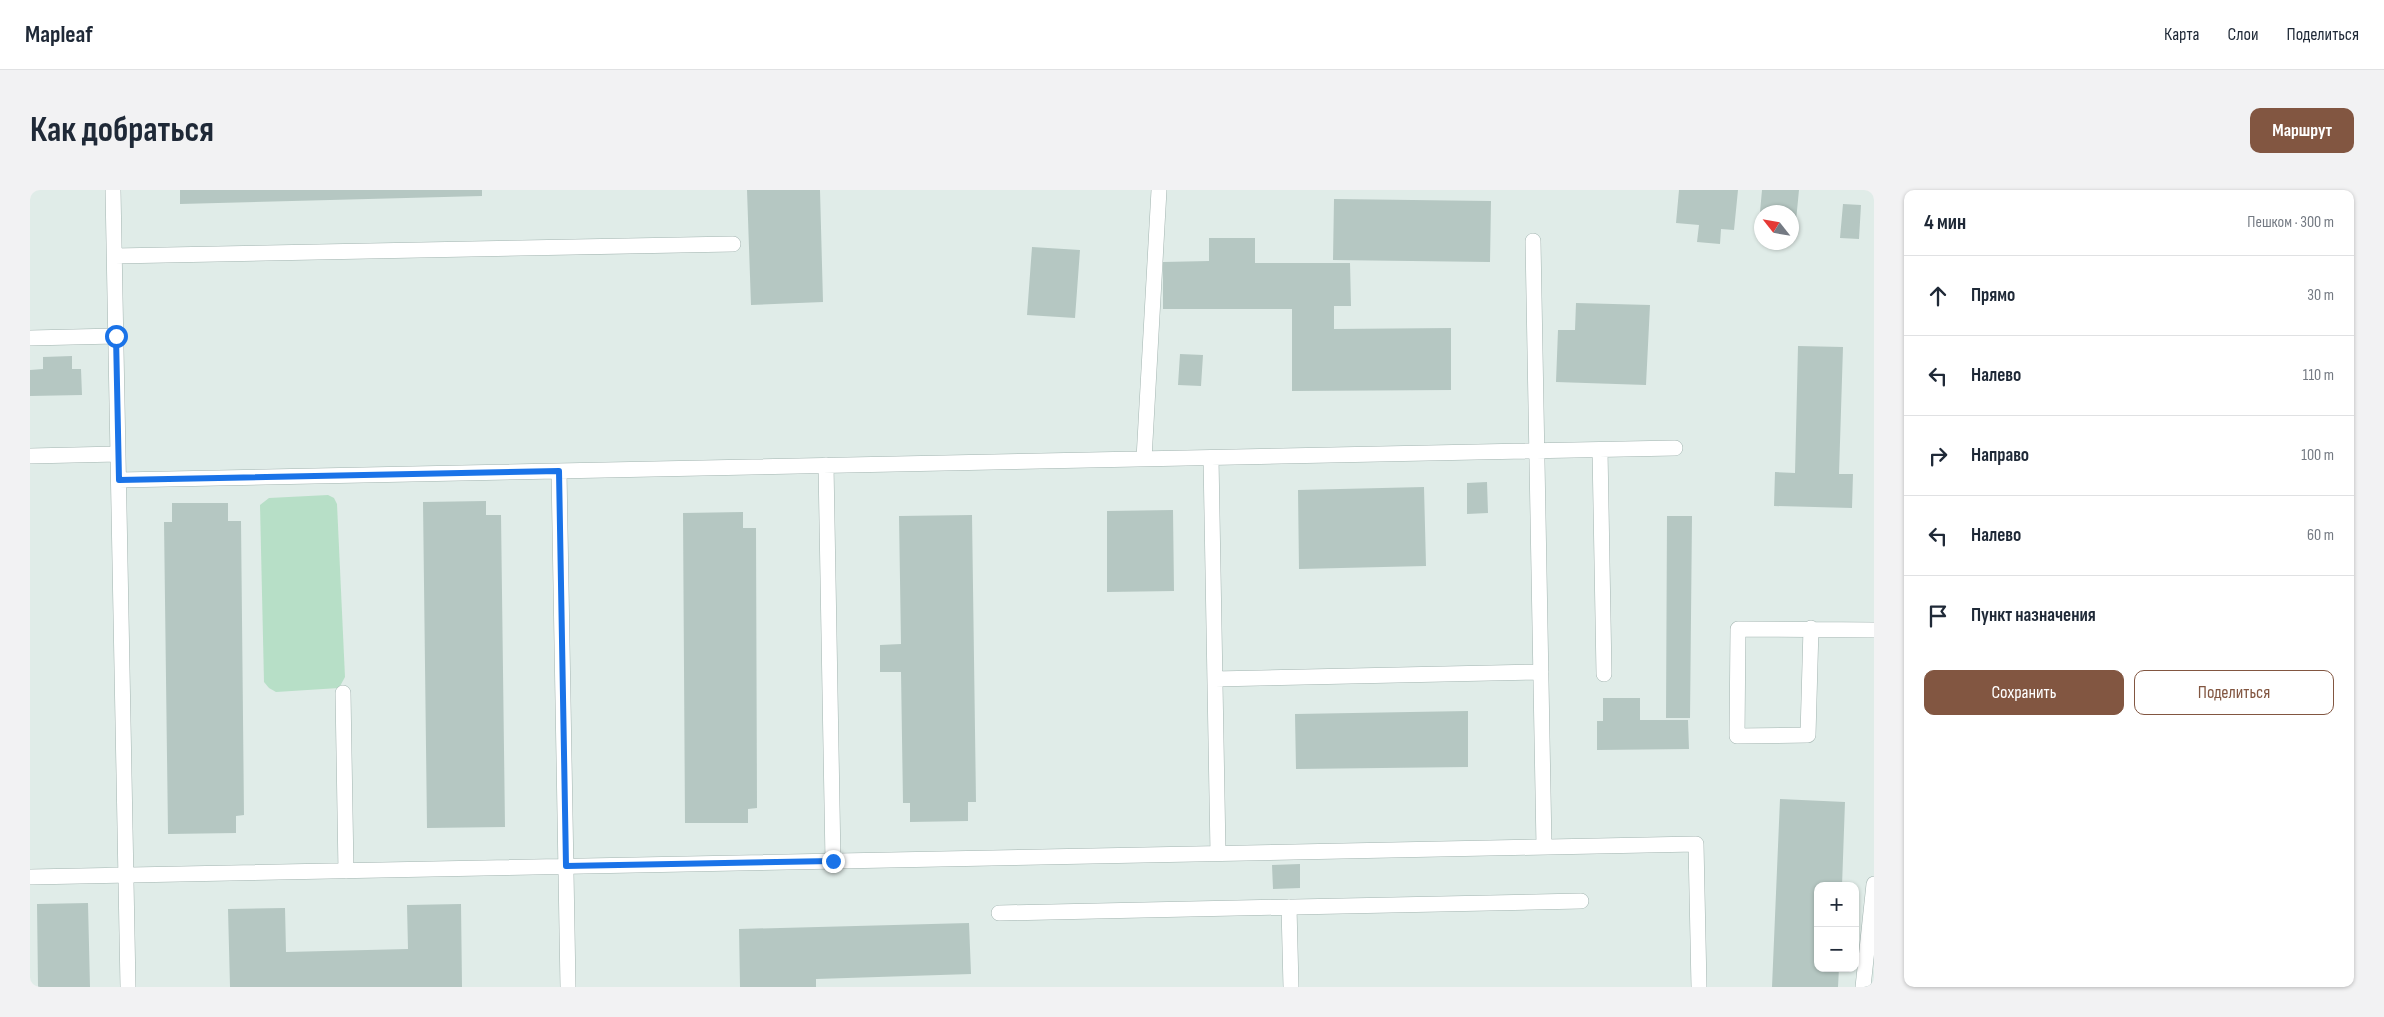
<!DOCTYPE html>
<html lang="ru">
<head>
<meta charset="utf-8">
<style>
  body { margin:0; font-family:"Sofia Sans Condensed",sans-serif; background:#f2f2f3; color:#1f2937 }
  .controls { position:absolute; right:15px; bottom:15px; display:grid; overflow:hidden; border-radius:10px; box-shadow:0 1px 4px #0004 }
  .controls button { width:45px; height:45px; display:grid; place-items:center; padding:0; border:0; border-bottom:1px solid #e0e1e3; background:#fff; color:#1f2937; font:25px sans-serif }
  .compass { position:absolute; left:1724px; top:15px; width:45px; height:45px; border-radius:50%; background:#fff; box-shadow:0 1px 4px #0004; rotate:301deg }
  .stop { position:absolute; width:15px; height:15px; margin:-11px; border:4px solid #1a73e8; border-radius:50%; background:#fff }
  .stop.end { background:#1a73e8; border-color:#fff; box-shadow:0 1px 5px #0008 }
  .list { margin:0; padding:0; list-style:none }
  h2 { display:flex; justify-content:space-between; align-items:center; height:65px; margin:0; padding:0 20px; font-size:21px }
  h2 small { font-size:16px; font-weight:400; color:#747a83 }
  .list li { display:grid; grid-template-columns:32px 1fr auto; gap:15px; align-items:center; box-sizing:border-box; height:80px; padding:0 20px; border-top:1px solid #e0e1e3 }
  .list b { display:block; font-size:19px; white-space:nowrap }
  .list em { font-size:16px; font-style:normal; color:#747a83 }
  .actions { display:flex; gap:10px; padding:15px 20px }
  .actions a { flex:1; padding:11px 0; border:1px solid #825641; border-radius:10px; text-align:center; font-size:18px; color:#825641 }
  .actions .main { background:#825641; color:#fff }
  .icon { flex:none; width:28px; height:28px; fill:none; stroke:currentColor; stroke-width:2; stroke-linecap:round; stroke-linejoin:round }
  .map { position:relative; flex:none; width:1844px; height:797px; overflow:hidden; border-radius:10px }
  header { display:flex; align-items:center; gap:30px; box-sizing:border-box; height:70px; padding:0 25px; background:#fff; border-bottom:1px solid #e0e1e3 }
  header strong { font-size:24px }
  nav { display:flex; gap:28px; margin-inline-start:auto; font-size:18px }
  .intro { display:flex; align-items:center; justify-content:space-between; box-sizing:border-box; height:120px; padding:0 30px }
  h1 { margin:0; font-size:35px }
  .button { padding:12px 22px; border-radius:10px; background:#825641; color:#fff; font-size:18px; font-weight:700 }
  main { display:flex; gap:30px; padding:0 30px }
  aside { flex:1; background:#fff; border-radius:10px; box-shadow:0 1px 4px #0004 }
  .map>svg:first-child { display:block }
  .green { fill:#b7dfc7 }
  .building { fill:#b5c7c2 }
  .lines { fill:none; stroke-linecap:round; stroke-linejoin:round }
  .lane-casing { stroke:#a2b4b0; stroke-width:16 }
  .lane { stroke:#fff; stroke-width:15 }
  .route { stroke:#1a73e8; stroke-width:6 }
</style>
</head>
<body>
<header>
<strong>Mapleaf</strong>
<nav><a>Карта</a><a>Слои</a><a>Поделиться</a></nav>
</header>
<div class="intro"><h1>Как добраться</h1><a class="button">Маршрут</a></div>
<main>
<div class="map">
<svg width="1844" height="797" viewBox="0 0 1844 797">
  <rect width="100%" height="100%" fill="#e0ece8"/>
  <path class="green" d="M298 305 304 308 307 314 315 487 309 498 246 502 239 498 234 492 230 315 239 308Z"/>
  <path class="building" d="M150 0H452V6L150 14Z
    M717 0H790L793 112 721 115Z
    M1649 0H1708L1704 40 1691 39 1690 54 1667 52 1669 35 1646 33Z
    M1732 0H1769L1765 41H1762V22H1730Z
    M1304 9 1461 11 1460 72 1303 70Z
    M1813 14 1831 15 1829 49 1810 48Z
    M1179 48H1225V73H1320L1321 116H1304V139L1421 138V200L1262 201V119H1133V72L1179 71Z
    M1002 57 1050 60 1045 128 997 125Z
    M1546 113 1620 115 1616 195 1526 192 1528 140H1545Z
    M1768 156 1813 157 1809 284H1823L1822 318 1744 316 1745 282 1765 283Z
    M1150 164 1173 165 1171 196 1148 195Z
    M42 166V179H51L52 205 0 206V180L13 179V167Z
    M1457 292 1458 323 1437 324V293Z
    M1394 297 1396 376 1269 379 1268 300Z
    M456 311V325H471L475 637 397 638 393 312Z
    M142 313H198V331H211L214 625 206 626V643L138 644 134 332H142Z
    M1143 320 1144 401 1077 402V321Z
    M713 322V338H726L727 618 718 619V633H655L653 323Z
    M942 325 946 612H938V631L880 632V613H873L871 482H850V455L871 454 869 326Z
    M1637 326H1662L1660 528H1636Z
    M1573 508H1610V530H1658L1659 559 1567 560V531H1573Z
    M1438 521V577L1266 579 1265 524Z
    M1750 609 1815 612 1812 696H1788V778H1809L1808 797H1742Z
    M1270 674V698L1243 699 1242 675Z
    M58 713 60 797H8L7 714Z
    M431 714 432 797H200L198 719 255 718 256 762 378 759 377 715Z
    M939 733 941 784 786 789V797H710L709 739Z"/>
  <g class="lines">
    <defs>
      <path id="lane" d="M83 0 98 797
        M1503 51 1514 657
        M85 66 703 54
        M0 148 86 146
        M1570 260 1574 484
        M0 266 88 264
        M1181 268 1188 663
        M1114 269 1129 0
        M796 275 803 671
        M529 281 538 797
        M89 290 1645 258
        M1781 438 1778 545 1707 546 1708 439 1844 440
        M1185 489 1511 482
        M313 503 316 681
        M0 687 1666 654 1669 797
        M1259 717 1261 797
        M969 723 1551 711
        M1833 797 1844 694"/>
    </defs>
    <use href="#lane" class="lane-casing"/>
    <use href="#lane" class="lane"/>
  </g>
  <g class="lines">
    <path class="route" d="M86 146 89 290 529 281 536 676 803 671"/>
  </g>
</svg>
<div class="controls">
<button>+</button>
<button>−</button>
</div>
<svg class="compass" viewBox="-18 -18 36 36"><path d="M0-13l5 13h-10z" fill="#e53935"/><path d="M0 13l5-13h-10z" fill="#747a83"/></svg>
<div class="stop" style="left:86px;top:146px"></div>
<div class="stop end" style="left:803px;top:671px"></div>
</div>
<aside>
<h2>4 мин<small>Пешком · 300 m</small></h2>
<ul class="list">
<li><svg class="icon" aria-label="ahead" viewBox="0 0 24 24"><path d="M12 20V5M6 11l6-6 6 6"/></svg><div><b>Прямо</b></div><em>30 m</em></li>
<li><svg class="icon" aria-label="left" viewBox="0 0 24 24"><path d="M17 20v-9H6M10 6l-5 5 5 5"/></svg><div><b>Налево</b></div><em>110 m</em></li>
<li><svg class="icon" aria-label="right" viewBox="0 0 24 24"><path d="M7 20v-9h11M14 6l5 5-5 5"/></svg><div><b>Направо</b></div><em>100 m</em></li>
<li><svg class="icon" aria-label="left" viewBox="0 0 24 24"><path d="M17 20v-9H6M10 6l-5 5 5 5"/></svg><div><b>Налево</b></div><em>60 m</em></li>
<li><svg class="icon" aria-label="arrive" viewBox="0 0 24 24"><path d="M6 21V4h12l-3 4 3 4H6"/></svg><div><b>Пункт назначения</b></div></li>
</ul>
<div class="actions"><a class="main">Сохранить</a><a>Поделиться</a></div>
</aside>
</main>
</body>
</html>
